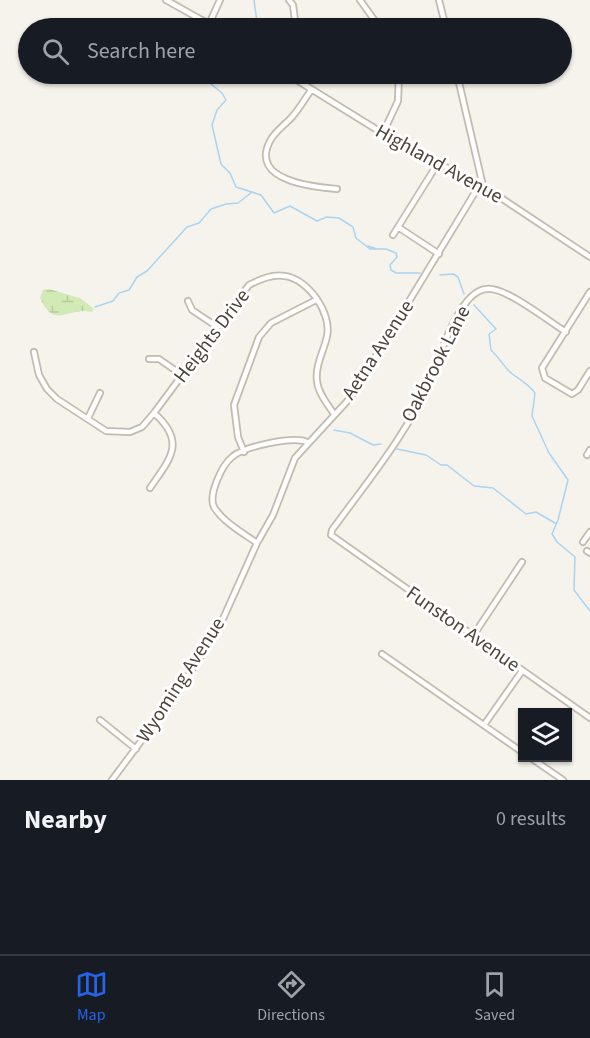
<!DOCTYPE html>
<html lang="en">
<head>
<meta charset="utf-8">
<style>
  body { margin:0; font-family:"Source Sans 3",sans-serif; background:#20242c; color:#f1f3f6 }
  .controls { position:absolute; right:18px; bottom:18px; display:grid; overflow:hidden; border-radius:0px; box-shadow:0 2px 4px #0004 }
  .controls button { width:54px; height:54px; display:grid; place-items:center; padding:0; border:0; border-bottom:2px solid #363941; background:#171b24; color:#f1f3f6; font:30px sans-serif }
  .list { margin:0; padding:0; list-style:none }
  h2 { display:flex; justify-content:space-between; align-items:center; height:78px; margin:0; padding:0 24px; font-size:26px }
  h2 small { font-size:20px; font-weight:400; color:#9ea1a6 }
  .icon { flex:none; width:33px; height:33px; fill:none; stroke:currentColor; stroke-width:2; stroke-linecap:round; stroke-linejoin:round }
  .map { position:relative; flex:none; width:590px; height:780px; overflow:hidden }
  .search { position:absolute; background:#171b24; box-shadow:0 2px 4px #0004; left:18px; right:18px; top:18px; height:66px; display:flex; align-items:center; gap:15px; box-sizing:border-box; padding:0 21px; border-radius:33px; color:#9ea1a6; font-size:22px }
  .sheet { height:174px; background:#171b24 }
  nav { display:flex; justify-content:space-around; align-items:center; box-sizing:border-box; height:84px; border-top:2px solid #363941; background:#171b24; font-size:16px; color:#9ea1a6 }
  nav a { display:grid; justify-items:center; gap:3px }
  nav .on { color:#2563eb }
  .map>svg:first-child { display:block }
  .wetland { fill:url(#wetland-marsh) }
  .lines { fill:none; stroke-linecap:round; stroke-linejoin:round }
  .stream { stroke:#a9d4f2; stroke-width:1.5 }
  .minor-casing { stroke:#c2bbae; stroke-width:8 }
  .minor { stroke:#fff; stroke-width:4.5 }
  .labels { text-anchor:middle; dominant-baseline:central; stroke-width:6; stroke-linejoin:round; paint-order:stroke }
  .street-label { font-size:20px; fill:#4b4439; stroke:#fff }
</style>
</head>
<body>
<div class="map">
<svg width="590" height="780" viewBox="0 0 590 780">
  <defs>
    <pattern id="wetland-marsh" width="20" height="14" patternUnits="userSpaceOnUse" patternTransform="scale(1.5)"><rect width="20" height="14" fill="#d2eab5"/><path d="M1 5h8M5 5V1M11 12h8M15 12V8" fill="none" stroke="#b6ca9c"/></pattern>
  </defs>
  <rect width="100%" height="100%" fill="#f6f3ec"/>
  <path class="wetland" d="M49 289 80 298 94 309 92 312C67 306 55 331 40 298L43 290Z"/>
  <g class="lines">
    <path class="stream" d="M252 28 257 22 254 0
      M221 74 211 84 222 93 226 100 217 110 212 125 221 164 230 173 236 187 261 195 274 213 290 206 317 221 327 217 339 218 353 227 356 238 370 249H386L396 253 397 257 390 265 391 270 396 273H420
      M368 246 377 249
      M440 275 453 274 458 277 464 294
      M474 305 496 329 489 334 491 350C498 357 502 363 508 370 515 378 525 380 535 393L532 416 549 453 568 480 558 520 552 534 557 542 575 557 574 590 590 611
      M95 307 113 301 119 293 129 290 137 277 147 271 187 227 199 223 211 209 226 204 238 203 252 192
      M334 430 350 433 373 445 381 444
      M397 449 426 455 441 465H447L474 486 493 488 526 514 536 512 555 523"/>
    <defs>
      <path id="minor" d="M166 0 216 28
        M289 0 293 5 296 28
        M360 0 380 28
        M439 0 446 28
        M209 24 220 0
        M287 74 400 144 483 186 590 257
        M457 74 483 186
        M311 90C305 99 299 109 292 117 285 125 275 131 270 141 249 181 314 187 337 189
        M383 133 398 101 399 74
        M398 227 439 254
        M393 235 438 163
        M590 292 542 368 545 378 572 394 578 390 590 371
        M188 301 192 310 216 326
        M566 332C548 321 505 286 486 289 460 291 440 355 432 376 409 432 367 482 332 530L331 535 590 718
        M34 352 39 375 47 389 57 399 106 431 130 432 142 427 154 413 249 285C261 279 272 274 285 276 308 279 332 313 327 336 324 351 315 365 317 381 318 393 328 405 334 414
        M149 359H159L182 375
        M88 418 100 393
        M244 452 238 437 234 405 259 337 271 323 316 300
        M587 455 590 450
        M150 488C170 459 187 442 154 413
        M583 542 590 532
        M257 543C243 533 223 522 214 507 208 495 222 465 232 457 245 446 293 436 307 442
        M587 551 590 553
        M473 636 522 562
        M382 654 522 752
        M100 720 136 749
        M484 725 522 671
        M531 758 563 780
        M112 780 174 697 218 630 257 543 273 515 295 458 351 397 477 189 483 186"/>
    </defs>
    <use href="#minor" class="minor-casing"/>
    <use href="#minor" class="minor"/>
  </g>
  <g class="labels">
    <g class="street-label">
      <text transform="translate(439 164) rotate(29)">Highland Avenue</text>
      <text transform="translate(212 336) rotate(-53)">Heights Drive</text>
      <text transform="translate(378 350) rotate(-57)">Aetna Avenue</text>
      <text transform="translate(436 364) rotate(-63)">Oakbrook Lane</text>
      <text transform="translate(463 629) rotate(35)">Funston Avenue</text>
      <text transform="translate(181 680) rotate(-57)">Wyoming Avenue</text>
    </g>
  </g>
</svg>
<div class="controls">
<button><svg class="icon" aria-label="layers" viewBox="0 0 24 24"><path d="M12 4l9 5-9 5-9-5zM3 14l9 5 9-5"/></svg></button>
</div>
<div class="search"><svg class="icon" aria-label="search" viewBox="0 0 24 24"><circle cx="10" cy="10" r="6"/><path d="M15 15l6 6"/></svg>Search here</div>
</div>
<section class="sheet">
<h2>Nearby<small>0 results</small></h2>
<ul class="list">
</ul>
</section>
<nav>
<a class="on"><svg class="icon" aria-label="map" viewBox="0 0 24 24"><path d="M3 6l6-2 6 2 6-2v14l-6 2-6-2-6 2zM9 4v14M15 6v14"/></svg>Map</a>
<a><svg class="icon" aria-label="directions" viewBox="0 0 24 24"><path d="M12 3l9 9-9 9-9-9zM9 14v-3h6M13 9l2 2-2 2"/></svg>Directions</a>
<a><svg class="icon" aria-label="saved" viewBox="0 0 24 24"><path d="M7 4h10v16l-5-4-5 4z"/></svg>Saved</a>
</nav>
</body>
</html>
